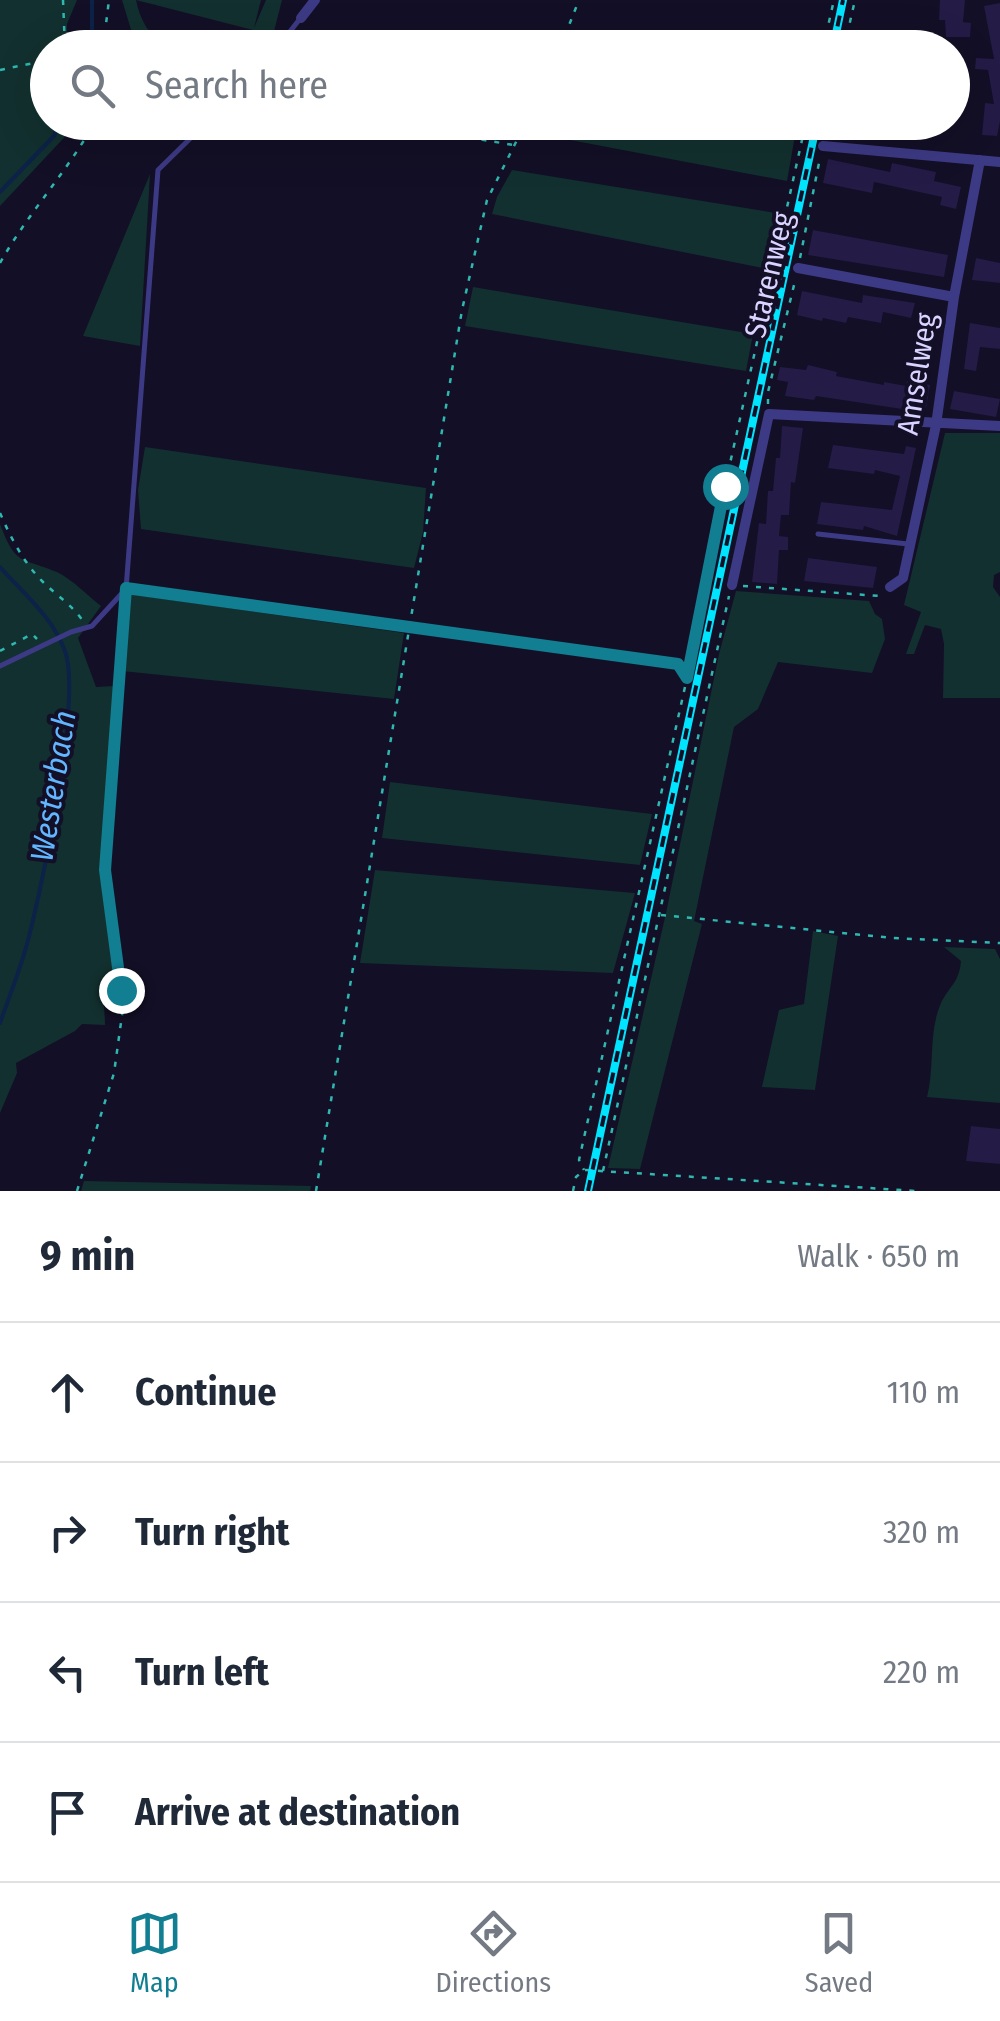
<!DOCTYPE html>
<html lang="en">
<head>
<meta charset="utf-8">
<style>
  body { margin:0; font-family:"Fira Sans Condensed",sans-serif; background:#f6f6f7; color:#1f2937 }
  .stop { position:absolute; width:30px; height:30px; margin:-22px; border:8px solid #117e91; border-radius:50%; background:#fff }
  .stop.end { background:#117e91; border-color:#fff; box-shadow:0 2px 10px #0008 }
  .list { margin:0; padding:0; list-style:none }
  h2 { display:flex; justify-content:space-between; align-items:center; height:130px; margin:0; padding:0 40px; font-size:42px }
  h2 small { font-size:32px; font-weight:400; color:#747a83 }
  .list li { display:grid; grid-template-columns:65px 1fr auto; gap:30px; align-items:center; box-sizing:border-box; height:140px; padding:0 40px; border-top:2px solid #e0e1e3 }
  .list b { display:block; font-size:38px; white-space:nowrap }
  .list em { font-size:32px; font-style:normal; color:#747a83 }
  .icon { flex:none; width:55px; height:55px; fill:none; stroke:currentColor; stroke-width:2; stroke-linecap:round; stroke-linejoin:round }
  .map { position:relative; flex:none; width:1000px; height:1191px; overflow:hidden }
  .search { position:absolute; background:#fff; box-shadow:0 10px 40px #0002; left:30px; right:30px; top:30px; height:110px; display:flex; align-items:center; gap:25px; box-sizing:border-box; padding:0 35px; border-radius:55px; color:#747a83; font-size:38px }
  .sheet { height:690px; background:#fff }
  nav { display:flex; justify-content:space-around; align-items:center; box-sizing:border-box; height:140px; border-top:2px solid #e0e1e3; background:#fff; font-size:28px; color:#747a83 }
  nav a { display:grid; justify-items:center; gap:5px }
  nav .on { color:#117e91 }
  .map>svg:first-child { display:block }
  .green { fill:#12302f }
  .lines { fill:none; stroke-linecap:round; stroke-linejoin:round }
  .stream { stroke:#0c2248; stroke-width:4 }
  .building { fill:#241b47 }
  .path { stroke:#2fb8b0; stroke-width:2.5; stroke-dasharray:5 8; stroke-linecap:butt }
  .lane { stroke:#3d3a85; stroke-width:5 }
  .street { stroke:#3d3a85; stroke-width:10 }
  .rail-casing { stroke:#00e5ff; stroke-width:8 }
  .rail { stroke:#130f26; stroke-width:4; stroke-dasharray:11; stroke-linecap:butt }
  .route { stroke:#117e91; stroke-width:12 }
  .labels { text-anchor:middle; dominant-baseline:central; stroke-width:8; stroke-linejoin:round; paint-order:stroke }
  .street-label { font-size:30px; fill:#d9d4ff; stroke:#130f26 }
  .water-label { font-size:32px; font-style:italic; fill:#62b6ff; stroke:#130f26 }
</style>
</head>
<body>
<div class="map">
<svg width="1000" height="1191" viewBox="0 0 1000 1191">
  <rect width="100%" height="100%" fill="#130f26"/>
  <path class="green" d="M0 0H77L67 24V47L48 48V122L76 123 75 126 0 206Z
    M122 0H261L254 28 266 0H282L271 43 263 40 255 48 236 47 253 30 136 0C140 20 149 36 167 47L145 48 132 33Z
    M533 122H754L796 130 787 181 528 132Z
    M512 170 782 214 768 269 492 214 497 197Z
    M150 174 140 346 83 336Z
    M473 287 753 334 746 371 465 326Z
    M945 433H1000V572L994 575 993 587 1000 597V698H943L944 644 941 629 925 625 914 654H906L921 612 904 605Z
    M145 447 426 488 423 532 414 568 141 529 138 490Z
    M0 524C16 566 20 557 57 572 73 580 87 595 101 606L78 638 96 687 114 686 101 873 115 978C99 990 105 1006 105 1025L82 1024 75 1031 16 1063 17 1073 0 1113Z
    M736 591 869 601 875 614 882 619 885 639 872 673 778 662 758 709 734 727 694 921 702 924 640 1169 608 1168 666 913 719 654Z
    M129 594 404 633 394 699 122 671Z
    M390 782 652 814 640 865 382 838Z
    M375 870 634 893H635L613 973 360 963Z
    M813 931 838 936 815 1090 762 1087 779 1010 804 1004Z
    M944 947 995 949 1000 959V1103L927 1097C935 1067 928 1032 941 1003 950 985 959 983 961 961Z
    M84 1181 311 1186 310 1191H81Z"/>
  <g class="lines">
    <path class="stream" d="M86 48 92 30V0
      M0 192 54 136 59 122
      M0 567C24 594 52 616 65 651 82 697 42 888 27 944 20 970 9 997 0 1023"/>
  </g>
  <path class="building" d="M940 0H965L963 22 971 23 970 37H946L945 20H939Z
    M1000 3V121L997 136 982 135 985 103 994 104 988 70 975 69 976 58 994 59 984 6Z
    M863 122H919L916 140 862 133Z
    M828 159 890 172 892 163 936 172 934 181 961 187 956 209 940 205 942 197 874 182 872 193 823 183Z
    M813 230 948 255 944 277 808 255Z
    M976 258 1000 263V283L972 280Z
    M802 291 862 303 863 295 915 303 911 318 883 312 881 323 848 317 846 323 823 318 822 321 797 315Z
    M970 323 1000 328V349L980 347 976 371 964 369Z
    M808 365 837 372 836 376 884 385V382L906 386 907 381 930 385 926 408 903 404 902 409 816 396 814 400 785 396 788 382 777 380 780 367 806 370Z
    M954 391 1000 399 996 417 950 409Z
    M782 426 803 428 795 483 791 482 789 515H781L779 536 788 537V550H779L777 584 752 582 759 523 766 524 768 491H773L776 458H780Z
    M833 445 904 454 906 446 916 448 897 536 864 526 863 530 817 524 821 502 892 510 900 476 875 470 874 474 828 468Z
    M808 558 877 567 873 588 804 581Z
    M971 1126 1000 1129V1164L966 1161Z"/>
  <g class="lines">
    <path class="path" d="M63 0 65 48
      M103 48 109 0
      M560 48 579 0
      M823 48 834 0
      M844 48 855 0
      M0 70 48 60
      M379 122 513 145
      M825 136 828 122
      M800 258 820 158
      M0 263C28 213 67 172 95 122
      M768 404V392L795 281
      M0 513C11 538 23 562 43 582 56 595 72 605 83 621
      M743 586 880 596 883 593
      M137 590 678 664 687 678 579 1160 584 1170
      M0 651 32 634 37 639
      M687 677 725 486 806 122
      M661 915 893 938 1000 943
      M585 1170 916 1191
      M603 1171 729 596
      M77 1191 114 1073 123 1008 119 971
      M316 1191 462 310 487 200 526 122
      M573 1191 576 1177 583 1171"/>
    <path class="lane" d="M277 48 299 20
      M818 534 908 544
      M0 666 71 632 92 626 124 591
      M118 964 105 870 107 838 158 170 207 122"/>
    <path class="street" d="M301 18 315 0
      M823 146 1000 162
      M798 268 954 297
      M732 585 769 414 1000 426
      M890 587 903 578 936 425 954 297 980 160"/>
    <defs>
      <path id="rail" d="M833 48 843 0
        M588 1191 817 122"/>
    </defs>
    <use href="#rail" class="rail-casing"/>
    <use href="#rail" class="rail"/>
  </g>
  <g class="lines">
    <path class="route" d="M121 990 105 870 126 588 678 664 687 678 725 486"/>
  </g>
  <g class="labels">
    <g class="street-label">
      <text transform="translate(769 275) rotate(-77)">Starenweg</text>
      <text transform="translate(917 374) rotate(-81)">Amselweg</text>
    </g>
    <g class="water-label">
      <text transform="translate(53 786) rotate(-81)">Westerbach</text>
    </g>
  </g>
</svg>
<div class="stop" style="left:725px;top:486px"></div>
<div class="stop end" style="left:121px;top:990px"></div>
<div class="search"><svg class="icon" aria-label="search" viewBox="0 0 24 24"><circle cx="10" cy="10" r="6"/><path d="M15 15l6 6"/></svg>Search here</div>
</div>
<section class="sheet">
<h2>9 min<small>Walk · 650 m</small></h2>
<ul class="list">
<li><svg class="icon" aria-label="ahead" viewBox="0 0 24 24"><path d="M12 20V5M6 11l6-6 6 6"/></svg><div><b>Continue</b></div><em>110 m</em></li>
<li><svg class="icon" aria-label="right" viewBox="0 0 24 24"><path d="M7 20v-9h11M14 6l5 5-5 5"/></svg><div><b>Turn right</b></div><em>320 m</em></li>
<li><svg class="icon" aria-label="left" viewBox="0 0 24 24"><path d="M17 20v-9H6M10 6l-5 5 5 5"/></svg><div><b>Turn left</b></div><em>220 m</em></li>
<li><svg class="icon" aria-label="arrive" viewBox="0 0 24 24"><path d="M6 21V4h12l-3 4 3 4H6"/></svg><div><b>Arrive at destination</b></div></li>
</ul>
</section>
<nav>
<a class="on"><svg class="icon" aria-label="map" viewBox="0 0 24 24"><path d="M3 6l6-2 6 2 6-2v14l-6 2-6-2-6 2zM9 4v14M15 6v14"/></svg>Map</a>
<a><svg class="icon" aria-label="directions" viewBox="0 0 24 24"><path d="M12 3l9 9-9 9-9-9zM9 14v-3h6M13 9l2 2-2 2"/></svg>Directions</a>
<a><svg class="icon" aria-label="saved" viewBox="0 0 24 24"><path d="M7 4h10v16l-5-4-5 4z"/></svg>Saved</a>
</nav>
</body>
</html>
